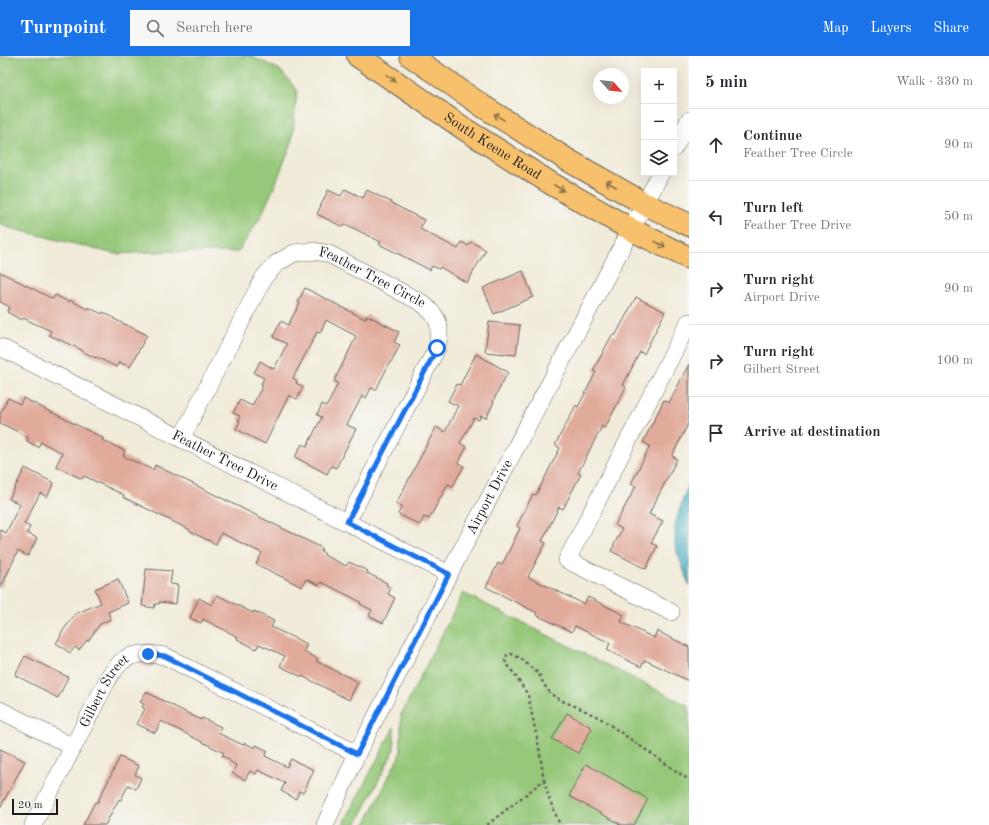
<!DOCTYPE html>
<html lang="en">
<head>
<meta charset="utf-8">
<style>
  body { margin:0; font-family:"Old Standard TT",serif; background:#f7f7f7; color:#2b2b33 }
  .controls { position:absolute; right:12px; top:12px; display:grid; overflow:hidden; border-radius:0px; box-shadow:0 4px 16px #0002 }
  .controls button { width:36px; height:36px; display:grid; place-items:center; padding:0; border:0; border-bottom:1px solid #e1e1e2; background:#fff; color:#2b2b33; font:20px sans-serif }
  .compass { position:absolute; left:593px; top:12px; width:36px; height:36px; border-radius:50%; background:#fff; box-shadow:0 4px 16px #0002; rotate:117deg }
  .scale { position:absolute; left:12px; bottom:10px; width:46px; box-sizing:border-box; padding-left:4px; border:2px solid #1c1c1c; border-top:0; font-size:11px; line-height:14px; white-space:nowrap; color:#1c1c1c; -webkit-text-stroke:3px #f6f6f2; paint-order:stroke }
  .stop { position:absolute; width:12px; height:12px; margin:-9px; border:3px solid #1a73e8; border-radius:50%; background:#fff }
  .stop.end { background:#1a73e8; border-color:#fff; box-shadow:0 1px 4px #0008 }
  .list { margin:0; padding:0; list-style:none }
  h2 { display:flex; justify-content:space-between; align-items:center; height:52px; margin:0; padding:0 16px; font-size:17px }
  h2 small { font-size:13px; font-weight:400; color:#7c7c81 }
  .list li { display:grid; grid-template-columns:26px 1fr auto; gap:12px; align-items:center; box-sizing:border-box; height:72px; padding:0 16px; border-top:1px solid #e1e1e2 }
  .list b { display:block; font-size:15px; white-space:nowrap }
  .list p { margin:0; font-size:13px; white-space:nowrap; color:#7c7c81 }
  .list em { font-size:13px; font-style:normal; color:#7c7c81 }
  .icon { flex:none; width:22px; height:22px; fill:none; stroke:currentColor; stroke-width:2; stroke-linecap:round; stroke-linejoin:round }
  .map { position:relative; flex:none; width:689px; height:769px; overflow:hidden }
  header { display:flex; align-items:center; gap:24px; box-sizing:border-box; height:56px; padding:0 20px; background:#1a73e8; color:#fff }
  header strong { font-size:19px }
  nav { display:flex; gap:22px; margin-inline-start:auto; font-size:14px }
  .search { width:280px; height:36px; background:#f7f7f7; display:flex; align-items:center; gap:10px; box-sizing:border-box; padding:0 14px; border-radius:0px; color:#7c7c81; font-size:15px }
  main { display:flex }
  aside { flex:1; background:#fff }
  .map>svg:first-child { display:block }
  .green { fill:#95c879; stroke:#58724a }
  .water { fill:#3daabc; stroke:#2c636c }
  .building { fill:#e1ab9b }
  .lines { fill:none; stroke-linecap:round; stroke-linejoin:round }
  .minor-casing { stroke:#67645e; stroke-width:18 }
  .major-casing { stroke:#67645e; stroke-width:24 }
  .path { stroke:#67645e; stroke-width:2.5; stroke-dasharray:3 3; stroke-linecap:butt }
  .minor { stroke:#fff; stroke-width:17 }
  .major { stroke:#f7c06c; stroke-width:22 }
  .oneway { stroke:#8a6e44 }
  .route { stroke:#1a73e8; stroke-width:5 }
  .labels { text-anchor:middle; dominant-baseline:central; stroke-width:3; stroke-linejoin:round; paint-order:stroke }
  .street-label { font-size:14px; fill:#1c1c1c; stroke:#f6f6f2 }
</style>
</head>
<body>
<header>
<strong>Turnpoint</strong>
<div class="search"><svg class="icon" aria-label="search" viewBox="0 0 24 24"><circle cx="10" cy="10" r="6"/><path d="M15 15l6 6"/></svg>Search here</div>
<nav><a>Map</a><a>Layers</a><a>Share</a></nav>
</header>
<main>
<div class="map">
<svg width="689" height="769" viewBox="0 0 689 769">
  <rect width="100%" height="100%" fill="#f6f6f2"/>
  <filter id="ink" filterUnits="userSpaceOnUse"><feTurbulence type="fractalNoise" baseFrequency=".025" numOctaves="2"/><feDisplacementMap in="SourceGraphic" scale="8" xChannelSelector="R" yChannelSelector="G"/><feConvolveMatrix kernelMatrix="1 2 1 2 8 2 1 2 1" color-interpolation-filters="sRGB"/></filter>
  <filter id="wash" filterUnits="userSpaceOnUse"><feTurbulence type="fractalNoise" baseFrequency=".012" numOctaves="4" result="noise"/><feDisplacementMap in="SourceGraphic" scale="16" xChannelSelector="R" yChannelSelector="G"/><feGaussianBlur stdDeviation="0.9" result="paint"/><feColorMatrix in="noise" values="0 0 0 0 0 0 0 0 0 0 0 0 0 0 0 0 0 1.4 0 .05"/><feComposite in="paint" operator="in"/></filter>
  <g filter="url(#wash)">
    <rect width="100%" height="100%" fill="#f1ebd9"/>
    <path class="green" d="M0 0H251L280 14 297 34 292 86 275 129 261 160 238 196H177L175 195 115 198 6 171 0 167Z
      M463 537 689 650V769H365L401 696V659Z
      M394 671V694L356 769H343Z"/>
    <path class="water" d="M689 427V529L675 490V469L683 442Z"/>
    <g id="blocks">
      <path class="building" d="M345 133 363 142 367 134 393 147V148L424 164 420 173 458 193 462 186 468 190 471 186 486 194 467 227 440 211 439 213 432 210 430 214 379 188 381 186 345 168 343 171 317 158 328 134 341 140Z
        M523 215 533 241 494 258 483 232Z
        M0 216 53 243 55 239 69 246 70 244 87 253 88 251 102 258 103 256 114 262V263L147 279 130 311 119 306 117 311 96 301 95 302 82 295V294L49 279 51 275 23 262 21 264 7 256 10 251 0 246Z
        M305 232 365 263 367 259 399 276 394 286 400 289 391 306H390L376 334 371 332 366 342 362 340 347 369 356 373 336 412 331 410 327 418 295 401 302 388 307 390 322 361 317 359 322 348 327 350 338 327 334 325 353 287 356 280 326 264 320 277 317 276 293 322 297 325 296 327 303 331 297 343 289 339 265 388 236 373 240 365 238 364 240 360 233 357 240 344 252 350 263 329 261 328 264 322 254 317 260 305 274 313 287 288 273 281 281 265 288 269 300 247 298 246Z
        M636 241 665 256 644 298 640 296 623 329 626 331 605 372 602 370 578 417 581 418 563 453 559 451 542 485 546 487 528 521 584 548 588 541 624 559 621 566 654 582 657 575 689 591V625L645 604 641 611 607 594 610 587 575 570 572 576 536 559 537 557 486 531 498 507 502 509 520 472 517 470 533 438 536 439 560 392 555 389 576 349 578 351 596 316 593 315 612 279 615 280Z
        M489 266 520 269 516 299 485 296Z
        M476 298 508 316 493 345 494 346 486 362 481 360 479 364 474 362 460 387 467 391 458 407 464 410 453 430 448 428 429 463 424 461 420 469 398 458 402 451 396 448 436 371 445 376 458 350 448 345 457 328 460 329Z
        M689 308V366L672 400 677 403 649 458 663 465 651 487 657 490 646 513 611 495 622 473 615 469 636 430 631 428 650 390 643 386 664 344 669 347Z
        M8 342 20 348 23 342 103 382 102 384 125 395 123 400 153 414 155 409 322 492 321 495 325 498 324 499 346 510 349 506 368 515 367 517 387 527 386 529 391 532 388 538 395 542 383 567 369 560 372 554 360 548 361 546 321 526 319 529 306 523 302 531 256 508 262 497 221 477 216 488 189 475 190 474 123 441 124 439 84 420 82 423 56 410 62 397 41 386 38 391 27 385 28 381 0 367V358Z
        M25 412 54 427 47 441 40 437 24 468 30 471 27 477 37 482 28 500 18 495 0 533V474L6 477 20 448 9 443Z
        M146 513 172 515 170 528 178 529 176 548 159 546V548H155L154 552 142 550Z
        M118 523 128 547 108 556 111 563 100 568 88 585 87 584 79 594 75 591 70 597 56 587 61 580 60 579 75 558 101 547 95 533Z
        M217 539 253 557 254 555 274 565 271 571 307 588 304 595 318 603 316 605 358 626 349 644 302 620V621L280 610 285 600 259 588 256 593 237 583 238 581 203 563 201 567 190 562 199 542 212 549Z
        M25 600 68 621 58 642 44 635V634L15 619Z
        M146 636 201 664 202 662 221 671 218 677 243 689 245 687 255 692 256 689 268 695 265 700 287 711 291 703 314 714 303 737 299 735 296 743 281 735 285 727 258 714 256 718 250 715 245 724 232 717 236 709 229 705V703L222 700 224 697 161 665 155 677 137 668 145 653 142 651 144 648 140 646Z
        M567 657 592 672 578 697 552 683Z
        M0 693 25 705 0 752Z
        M120 701 139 710 135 719 141 722 136 733 128 729 121 744 119 743 105 769H83L95 746 97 747Z
        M586 708 648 743 634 769H622L569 740Z"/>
    </g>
  </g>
  <g filter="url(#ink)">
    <use href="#blocks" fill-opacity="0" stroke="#67645e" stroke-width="1"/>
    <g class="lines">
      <defs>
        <g id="minor">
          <path d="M674 92 689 64"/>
          <path id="s1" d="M0 291 449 518"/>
          <path id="s2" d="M181 383 264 221 277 207 294 197 314 195 329 198 422 247C441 263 441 269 437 292L347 466"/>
          <path d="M671 556 567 504 689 266"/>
          <path d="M0 654 73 691"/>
          <path id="s3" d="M33 769 110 619C114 615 117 610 121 606 134 595 149 598 165 600L357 698"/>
          <path id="s4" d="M325 769 357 698 449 518 661 117"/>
        </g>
        <g id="major">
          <path id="s5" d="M358 0 466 74 552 128 630 173 689 202"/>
          <path d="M411 0 484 51 566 103 645 148 689 169"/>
        </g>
      </defs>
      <use href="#minor" class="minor-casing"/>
      <use href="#major" class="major-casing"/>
      <path class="path" d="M544 724 549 742 560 769
        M487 769 544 724 539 692 528 639 517 622 505 605 507 599 512 598 520 602 539 618 543 627 550 637 560 644 577 651 600 662 689 724
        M619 769V768"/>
      <use href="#minor" class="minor"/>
      <use href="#major" class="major"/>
    </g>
    <defs><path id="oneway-shaft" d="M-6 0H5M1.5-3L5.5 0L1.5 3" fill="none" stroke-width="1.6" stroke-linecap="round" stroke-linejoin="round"/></defs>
    <g class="oneway">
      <use href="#oneway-shaft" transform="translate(391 22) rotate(35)"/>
      <use href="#oneway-shaft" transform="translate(499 61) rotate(-148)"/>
      <use href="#oneway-shaft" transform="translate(611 128) rotate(-150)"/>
      <use href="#oneway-shaft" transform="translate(559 132) rotate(30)"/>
      <use href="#oneway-shaft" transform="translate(660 188) rotate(26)"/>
    </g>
  </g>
  <g class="lines" filter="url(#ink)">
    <path class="route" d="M148 598 165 600 357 698 449 518 347 466 437 292"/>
  </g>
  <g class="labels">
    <g class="street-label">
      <text stroke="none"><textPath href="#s5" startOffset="162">South Keene Road</textPath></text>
      <text stroke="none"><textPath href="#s2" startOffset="305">Feather Tree Circle</textPath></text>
      <text stroke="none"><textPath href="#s1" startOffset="252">Feather Tree Drive</textPath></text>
      <text stroke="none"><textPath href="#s4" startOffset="367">Airport Drive</textPath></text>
      <text stroke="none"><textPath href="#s3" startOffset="152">Gilbert Street</textPath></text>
    </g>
  </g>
</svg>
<div class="controls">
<button>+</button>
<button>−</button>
<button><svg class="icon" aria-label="layers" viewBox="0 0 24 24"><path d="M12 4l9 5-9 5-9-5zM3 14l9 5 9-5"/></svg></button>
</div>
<svg class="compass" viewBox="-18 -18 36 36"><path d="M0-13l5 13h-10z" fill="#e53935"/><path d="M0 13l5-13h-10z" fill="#7c7c81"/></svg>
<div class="scale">20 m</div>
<div class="stop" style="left:437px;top:292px"></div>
<div class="stop end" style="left:148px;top:598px"></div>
</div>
<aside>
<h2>5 min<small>Walk · 330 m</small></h2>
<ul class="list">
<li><svg class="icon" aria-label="ahead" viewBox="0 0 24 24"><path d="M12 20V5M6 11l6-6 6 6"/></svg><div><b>Continue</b><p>Feather Tree Circle</p></div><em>90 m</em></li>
<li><svg class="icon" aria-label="left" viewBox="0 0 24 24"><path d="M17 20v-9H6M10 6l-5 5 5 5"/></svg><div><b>Turn left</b><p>Feather Tree Drive</p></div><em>50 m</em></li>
<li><svg class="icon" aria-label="right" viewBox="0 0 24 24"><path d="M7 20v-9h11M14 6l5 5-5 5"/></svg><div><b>Turn right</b><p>Airport Drive</p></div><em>90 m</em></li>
<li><svg class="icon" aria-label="right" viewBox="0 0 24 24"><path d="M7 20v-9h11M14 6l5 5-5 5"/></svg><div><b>Turn right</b><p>Gilbert Street</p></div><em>100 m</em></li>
<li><svg class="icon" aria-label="arrive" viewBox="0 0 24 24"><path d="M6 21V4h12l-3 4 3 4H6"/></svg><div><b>Arrive at destination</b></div></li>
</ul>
</aside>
</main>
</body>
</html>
